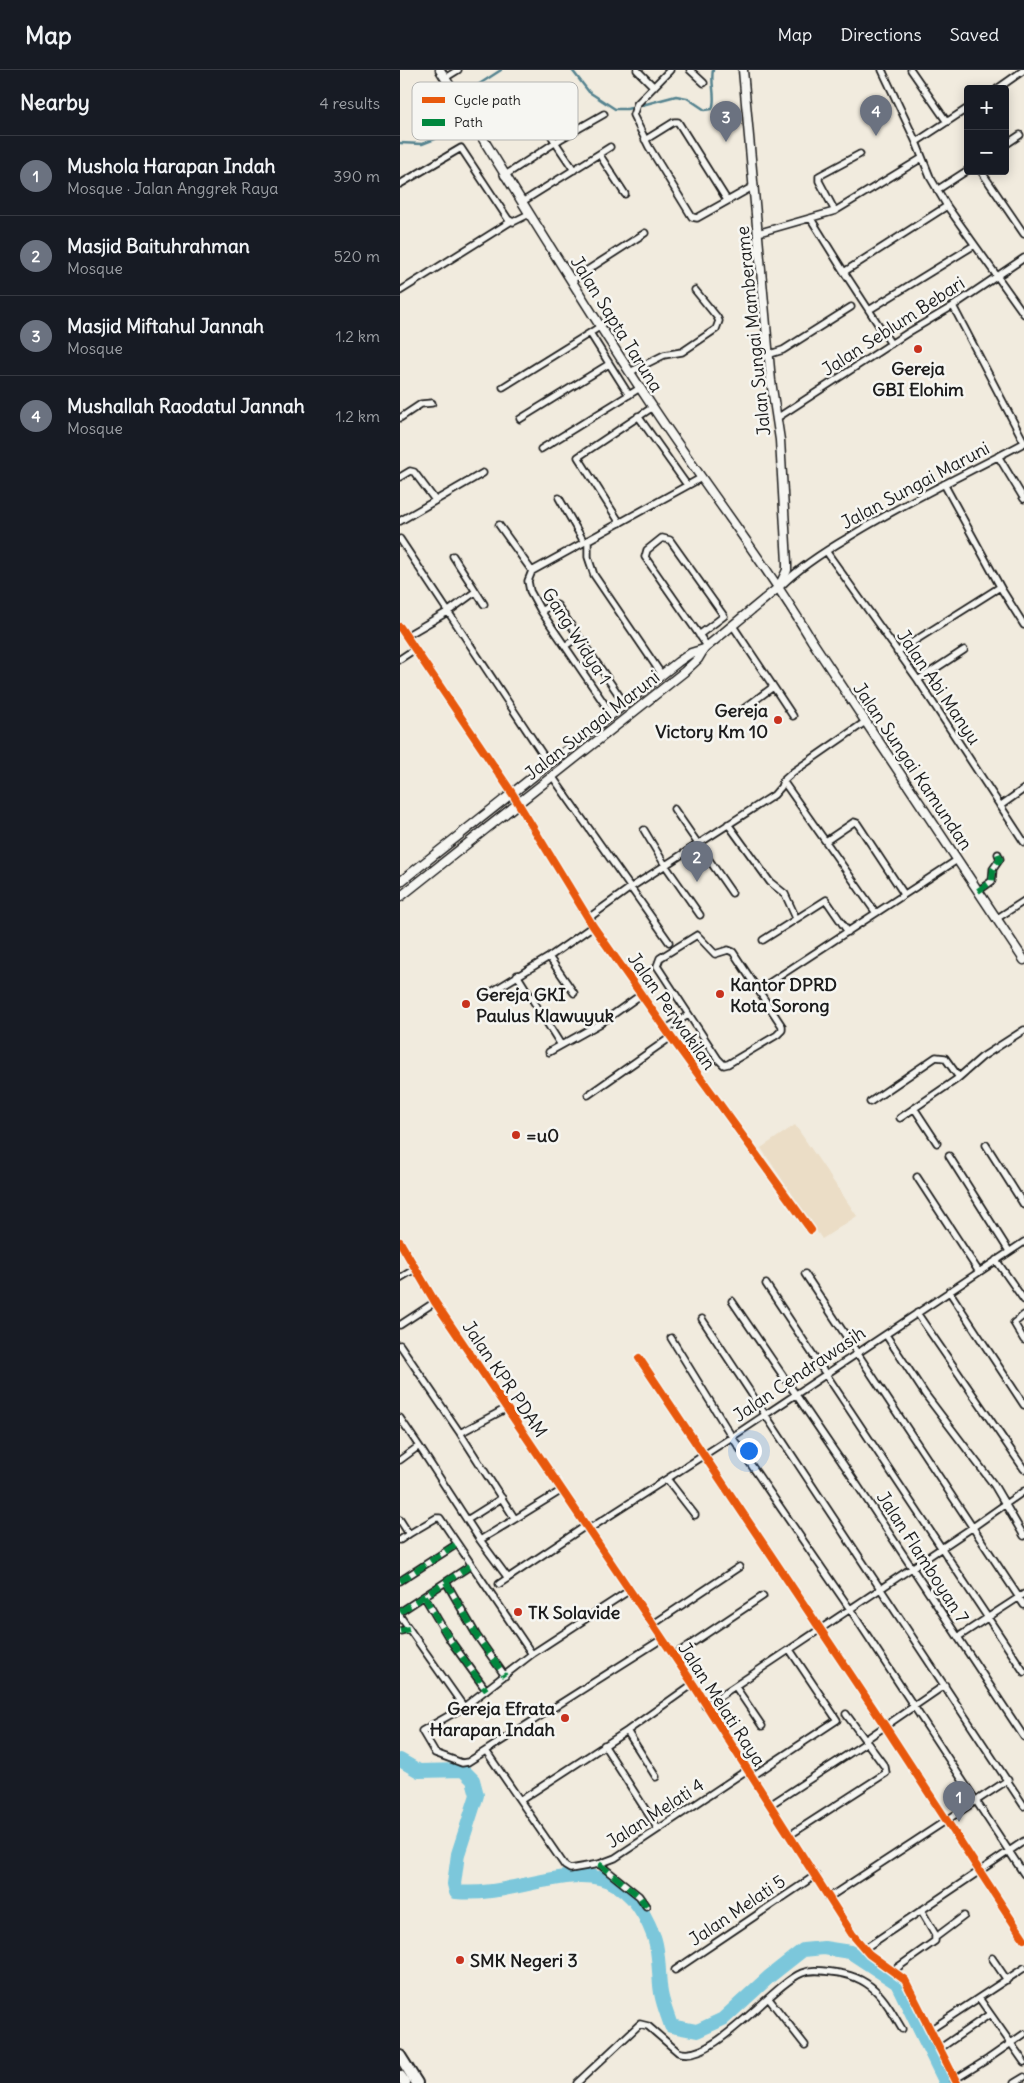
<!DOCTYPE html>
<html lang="en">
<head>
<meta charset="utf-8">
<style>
  body { margin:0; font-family:Delius,sans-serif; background:#20242c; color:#f1f3f6 }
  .controls { position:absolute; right:15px; top:15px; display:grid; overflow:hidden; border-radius:5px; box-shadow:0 2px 12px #0003 }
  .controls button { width:45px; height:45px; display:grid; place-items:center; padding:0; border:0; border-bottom:1px solid #363941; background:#171b24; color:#f1f3f6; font:25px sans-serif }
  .you { position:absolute; left:348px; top:1380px; width:18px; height:18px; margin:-12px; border:4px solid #fff; border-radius:50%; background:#1a73e8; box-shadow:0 0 0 8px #1a73e833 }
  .badge { display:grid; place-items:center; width:32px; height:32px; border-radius:50%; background:#2563eb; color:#fff; font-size:16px; font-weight:700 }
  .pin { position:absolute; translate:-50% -41px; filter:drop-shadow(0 1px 2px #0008) }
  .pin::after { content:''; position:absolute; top:26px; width:18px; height:15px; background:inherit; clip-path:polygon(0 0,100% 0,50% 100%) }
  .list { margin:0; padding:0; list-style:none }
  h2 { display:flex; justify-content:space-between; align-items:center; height:65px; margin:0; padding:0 20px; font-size:21px }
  h2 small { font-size:16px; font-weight:400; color:#9ea1a6 }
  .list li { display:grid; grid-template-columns:32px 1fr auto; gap:15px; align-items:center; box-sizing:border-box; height:80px; padding:0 20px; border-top:1px solid #363941 }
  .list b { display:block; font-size:19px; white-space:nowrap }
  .list p { margin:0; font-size:16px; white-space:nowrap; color:#9ea1a6 }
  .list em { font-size:16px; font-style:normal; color:#9ea1a6 }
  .map { position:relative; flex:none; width:624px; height:2013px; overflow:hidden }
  header { display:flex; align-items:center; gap:30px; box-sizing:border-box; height:70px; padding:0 25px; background:#171b24; border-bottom:1px solid #363941 }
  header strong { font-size:24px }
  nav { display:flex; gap:28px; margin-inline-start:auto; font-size:18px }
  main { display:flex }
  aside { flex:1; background:#171b24 }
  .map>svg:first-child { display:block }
  .built { fill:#ebddc6 }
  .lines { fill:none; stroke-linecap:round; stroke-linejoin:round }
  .stream { stroke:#55838f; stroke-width:2.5 }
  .river { stroke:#7bc7db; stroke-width:14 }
  .street-casing { stroke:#1c1c1c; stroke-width:9 }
  .secondary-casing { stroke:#1c1c1c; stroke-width:11 }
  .highway-casing { stroke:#1c1c1c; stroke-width:14 }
  .street { stroke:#f6f6f2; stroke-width:5.5 }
  .secondary { stroke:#f6f6f2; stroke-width:8 }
  .highway { stroke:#f6f6f2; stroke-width:10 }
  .quiet { stroke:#00873e; stroke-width:6; stroke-dasharray:12 6; stroke-linecap:butt }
  .cycleway-casing { stroke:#f6f6f2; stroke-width:11 }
  .cycleway { stroke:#e8590c; stroke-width:8 }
  .poi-dot { fill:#c8321e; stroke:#f6f6f2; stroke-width:2 }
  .labels { text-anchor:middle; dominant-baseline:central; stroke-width:5; stroke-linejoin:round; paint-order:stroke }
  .street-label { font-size:18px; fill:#1c1c1c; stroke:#f6f6f2 }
  .poi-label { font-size:18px; font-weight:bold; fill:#1c1c1c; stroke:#f6f6f2; text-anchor:start }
  .key { fill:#f6f6f2; stroke:#b5b5b2; stroke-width:1 }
  .key-label { font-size:14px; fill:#1c1c1c }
</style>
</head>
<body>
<header>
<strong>Map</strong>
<nav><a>Map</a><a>Directions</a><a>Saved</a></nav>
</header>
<main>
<aside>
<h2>Nearby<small>4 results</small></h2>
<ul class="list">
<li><span class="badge" style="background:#6b7280">1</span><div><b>Mushola Harapan Indah</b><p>Mosque · Jalan Anggrek Raya</p></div><em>390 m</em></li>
<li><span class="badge" style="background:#6b7280">2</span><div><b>Masjid Baituhrahman</b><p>Mosque</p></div><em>520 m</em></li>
<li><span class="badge" style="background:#6b7280">3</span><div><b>Masjid Miftahul Jannah</b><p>Mosque</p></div><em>1.2 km</em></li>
<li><span class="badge" style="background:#6b7280">4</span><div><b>Mushallah Raodatul Jannah</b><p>Mosque</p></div><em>1.2 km</em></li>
</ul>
</aside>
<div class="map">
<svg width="624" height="2013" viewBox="0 0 624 2013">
  <rect width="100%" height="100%" fill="#f1ebde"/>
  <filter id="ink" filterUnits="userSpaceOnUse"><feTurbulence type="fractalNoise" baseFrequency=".02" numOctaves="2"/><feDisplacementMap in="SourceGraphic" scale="10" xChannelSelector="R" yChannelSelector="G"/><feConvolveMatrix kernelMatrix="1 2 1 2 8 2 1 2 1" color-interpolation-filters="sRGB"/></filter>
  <g filter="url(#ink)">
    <path class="built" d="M395 1055 457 1146 422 1169 361 1078Z"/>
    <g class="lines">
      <path class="stream" d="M172 0 189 22 215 39H227L276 26 287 28 305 40 312 39C317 28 310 14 313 0
        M0 73 22 74 35 69 48 59 53 44 50 35 67 22 101 0"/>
      <path class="river" d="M0 1690 19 1701 63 1700 73 1710 77 1725 58 1784 54 1814 56 1822C133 1830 214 1758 254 1867 260 1883 258 1906 261 1923 263 1935 268 1946 271 1956L297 1961 323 1949 370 1906 403 1880 424 1878 450 1882 497 1913 546 2013"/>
      <defs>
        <path id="street" d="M237 0 254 17
          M270 0 237 34 233 45 249 77 292 147 297 148 354 116
          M290 0 304 13
          M482 0 516 72
          M511 0 547 52
          M45 8 58 0
          M597 19 624 0
          M126 20 155 72 174 100
          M568 38 516 72 530 107 547 136 624 244
          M245 70 274 52H278L327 130
          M605 75 620 65
          M199 84 210 77
          M581 101 624 164
          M104 106 162 68 204 44
          M0 114 61 78 108 149 113 152 129 144
          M537 120 568 100
          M122 132 199 84 225 124
          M435 141 419 111V106L460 84
          M411 149 444 202
          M358 163 435 141 522 88
          M172 210 245 163
          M0 221 110 152
          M553 236 624 372
          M469 240 573 176
          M190 263 229 325
          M491 274 444 202 547 136
          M370 284 383 280 451 237
          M230 302 264 285 282 282 316 259 319 251 317 247 295 220
          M103 317 201 256
          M238 346 287 415
          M0 348 21 334 32 333
          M377 348 509 262 553 236 624 188
          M120 349 209 294
          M141 379 240 318
          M598 386 624 429
          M0 407 10 401 14 402 35 430
          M544 414 602 520 624 555
          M159 428 184 472
          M0 451 83 403
          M220 453 178 387 253 337
          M99 455 132 501 301 408
          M0 469 149 694
          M188 470V487L194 505 262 605
          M426 481 518 610 624 772
          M53 486 84 534
          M132 501 128 511 130 521 141 541 212 645
          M381 516C401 496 425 481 449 467 505 432 566 404 624 373
          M141 541 153 534 157 535 225 634
          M333 556 393 646
          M0 557 112 723 193 856 271 967 411 1160
          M299 565 324 546 270 470 262 468 247 480 245 487 307 576
          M6 566 49 541 75 522
          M165 576 178 567
          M497 582 600 517
          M0 589 15 579
          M518 610 564 580
          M342 640 373 617
          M152 706 269 872
          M383 711 476 843
          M600 736 624 719
          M274 739 332 823
          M328 754 370 812 385 824 396 848
          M244 760 265 795 300 845
          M426 771 454 752 457 753 504 824
          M578 821 592 811 593 799 600 789 598 784
          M190 847 230 818 374 725 381 717 383 711 393 702 465 652
          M596 849 624 831
          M297 865 315 884 328 880 333 882 382 956V960L377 965 328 994 324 995 318 989 257 896 260 888Z
          M363 870 426 830 448 862
          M149 887 174 923
          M117 905 161 975
          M369 913 557 790
          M88 924 149 887 193 856
          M266 959 288 945
          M149 982 201 953 242 924
          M188 1025 271 967
          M470 1032 536 987 545 988 558 1006
          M514 1038 537 1073
          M500 1048 557 1009 582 987 624 960
          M586 1075 624 1135
          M549 1086 609 1181
          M517 1107 579 1202
          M0 1172 35 1232 293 1614 452 1864 469 1884 505 1910 557 2013
          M596 1190 624 1230
          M405 1204 624 1535
          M0 1208 15 1199
          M366 1214 624 1602
          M549 1221 624 1335
          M332 1231 450 1404 624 1667
          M517 1243 624 1399
          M624 1245 614 1253 624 1270
          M302 1249 624 1736
          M0 1255 35 1232
          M486 1265 525 1324 594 1415 624 1466
          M271 1268 332 1367 450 1539 624 1804
          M0 1275 60 1363 115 1449 80 1470
          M239 1288 485 1656 624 1869
          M0 1348 19 1376 0 1390
          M60 1363 107 1338
          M19 1376 80 1470 108 1508
          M267 1409 295 1445
          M115 1449 162 1420
          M0 1450 9 1464 36 1448H40L132 1584
          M67 1450 102 1428
          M189 1459 332 1367 624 1172
          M0 1470 9 1464
          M0 1511 57 1474
          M46 1512 77 1566 105 1606
          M99 1514 187 1455
          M230 1520 132 1584 64 1637 22 1661 35 1683 62 1693 68 1692 262 1569
          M24 1526 50 1570 86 1620
          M0 1542 70 1496
          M0 1546 64 1637
          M252 1555 339 1497
          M0 1561 9 1559
          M558 1567 624 1524
          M273 1586 363 1526
          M335 1616 362 1656
          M305 1636 573 1457 624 1421
          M227 1661 256 1707
          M465 1670 545 1615
          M204 1675 258 1759
          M86 1681 165 1796 170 1799 199 1794 215 1788 347 1700
          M351 1707 437 1650 390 1580
          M121 1730 227 1661 293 1614
          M370 1735 467 1672
          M390 1765 486 1703 485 1697 446 1644
          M199 1794 239 1826 246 1836
          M428 1828 608 1710
          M536 1867 564 1846
          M464 1879 624 1771
          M592 1888 607 1910
          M275 1900 416 1805
          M494 1900 535 1871V1864L521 1840
          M579 1928 624 1992
          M369 1929 405 1975
          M530 1960 624 1898
          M539 1979 590 1944
          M554 2010 588 1989 624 1964
          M177 2013 240 1954 248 1956 278 1982C311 1996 372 1915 402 1903 412 1899 422 1901 432 1902 472 1906 484 1928 502 1959
          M614 2013 624 2007"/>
        <path id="secondary" d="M40 0C111 113 180 228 254 339 306 417 364 491 412 571L624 890
          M0 812 278 592 291 583 304 579
          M0 827 284 602 298 589 304 579 379 517 387 500V493L380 370 371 311 343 0"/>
        <path id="highway" d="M0 1986 17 2013
          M0 2006 5 2013"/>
      </defs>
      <use href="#street" class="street-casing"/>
      <use href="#secondary" class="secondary-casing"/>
      <use href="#highway" class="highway-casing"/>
      <use href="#street" class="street"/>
      <use href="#secondary" class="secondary"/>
      <use href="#highway" class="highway"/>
      <path class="quiet" d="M578 821 592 811 593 799 600 789 598 784
        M0 1511 57 1474
        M46 1512 77 1566 105 1606
        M24 1526 50 1570 86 1620
        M0 1542 70 1496
        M0 1561 9 1559
        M199 1794 239 1826 246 1836"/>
      <defs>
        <path id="cycleway" d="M0 557 112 723 193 856 271 967 411 1160
          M0 1172 35 1232 293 1614 452 1864 469 1884 505 1910 557 2013
          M239 1288 485 1656 624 1869"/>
      </defs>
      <use href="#cycleway" class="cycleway-casing"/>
      <use href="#cycleway" class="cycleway"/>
    </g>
  </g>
  <g class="poi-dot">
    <circle cx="518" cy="279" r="5"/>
    <circle cx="378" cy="650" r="5"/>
    <circle cx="320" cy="924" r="5"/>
    <circle cx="66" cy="934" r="5"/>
    <circle cx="116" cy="1065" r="5"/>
    <circle cx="118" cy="1542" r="5"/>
    <circle cx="165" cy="1648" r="5"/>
    <circle cx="60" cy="1890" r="5"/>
  </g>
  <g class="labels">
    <g class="street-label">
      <text transform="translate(217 254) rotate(58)">Jalan Sapta Taruna</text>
      <text transform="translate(493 256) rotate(-33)">Jalan Seblum Bebari</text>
      <text transform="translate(353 261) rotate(-96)">Jalan Sungai Mamberame</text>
      <text transform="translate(515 415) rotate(-28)">Jalan Sungai Maruni</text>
      <text transform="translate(177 566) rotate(57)">Gang Widya 1</text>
      <text transform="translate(539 617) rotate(56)">Jalan Abi Manyu</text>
      <text transform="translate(192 655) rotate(-38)">Jalan Sungai Maruni</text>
      <text transform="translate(513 696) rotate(56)">Jalan Sungai Kamundan</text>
      <text transform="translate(272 941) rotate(55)">Jalan Perwakilan</text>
      <text transform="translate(399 1304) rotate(-34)">Jalan Cendrawasih</text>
      <text transform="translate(105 1309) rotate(56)">Jalan KPR PDAM</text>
      <text transform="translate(523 1487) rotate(57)">Jalan Flamboyan 7</text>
      <text transform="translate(322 1634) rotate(57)">Jalan Melati Raya</text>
      <text transform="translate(255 1743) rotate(-33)">Jalan Melati 4</text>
      <text transform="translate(337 1840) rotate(-34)">Jalan Melati 5</text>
    </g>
    <g class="poi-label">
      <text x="518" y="298" text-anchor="middle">Gereja<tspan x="518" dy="21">GBI Elohim</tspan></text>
      <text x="368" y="640" text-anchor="end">Gereja<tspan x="368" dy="21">Victory Km 10</tspan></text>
      <text x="330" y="914">Kantor DPRD<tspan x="330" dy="21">Kota Sorong</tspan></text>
      <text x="76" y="924">Gereja GKI<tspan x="76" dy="21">Paulus Klawuyuk</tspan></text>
      <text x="126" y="1065">=u0</text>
      <text x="128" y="1542">TK Solavide</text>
      <text x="155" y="1638" text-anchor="end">Gereja Efrata<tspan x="155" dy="21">Harapan Indah</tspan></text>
      <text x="70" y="1890">SMK Negeri 3</text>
    </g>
  </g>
  <rect x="12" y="12" width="166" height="58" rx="8" class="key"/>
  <rect x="22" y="27" width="23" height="6" fill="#e8590c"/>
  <rect x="22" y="49" width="23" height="7" fill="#00873e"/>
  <g class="key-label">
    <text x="54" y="35">Cycle path</text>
    <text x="54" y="57">Path</text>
  </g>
</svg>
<div class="controls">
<button>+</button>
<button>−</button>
</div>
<div class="you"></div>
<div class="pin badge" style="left:559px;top:1752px;background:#6b7280">1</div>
<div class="pin badge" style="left:297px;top:812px;background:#6b7280">2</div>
<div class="pin badge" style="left:326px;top:72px;background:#6b7280">3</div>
<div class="pin badge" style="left:476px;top:66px;background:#6b7280">4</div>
</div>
</main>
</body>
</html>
